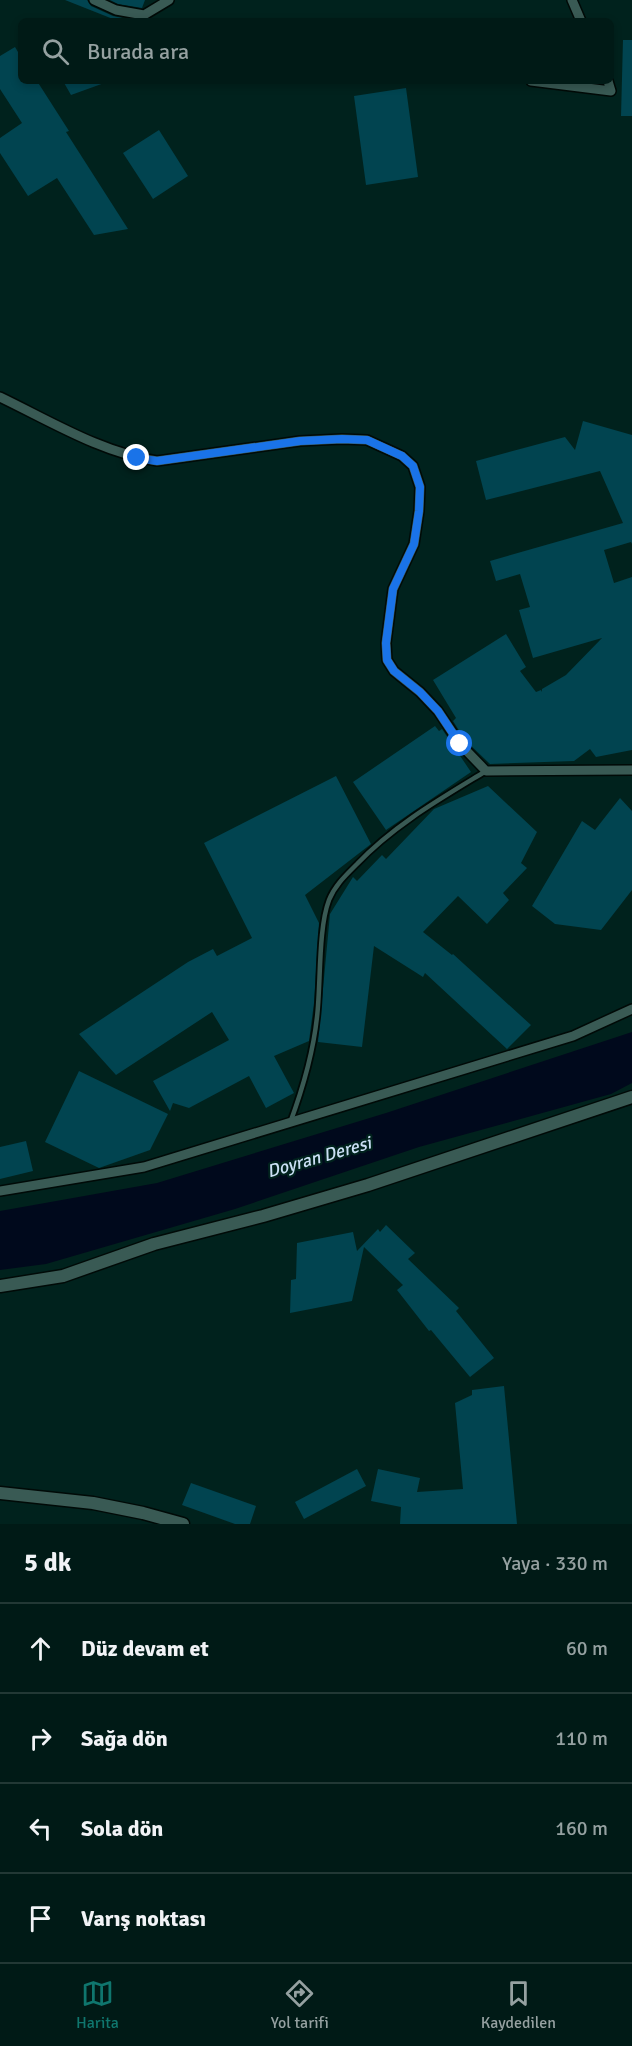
<!DOCTYPE html>
<html lang="tr">
<head>
<meta charset="utf-8">
<style>
  body { margin:0; font-family:Signika,sans-serif; background:#0e2723; color:#f1f3f6 }
  .stop { position:absolute; width:18px; height:18px; margin:-14px; border:4px solid #1a73e8; border-radius:50%; background:#fff }
  .stop.end { background:#1a73e8; border-color:#fff; box-shadow:0 2px 6px #0008 }
  .list { margin:0; padding:0; list-style:none }
  h2 { display:flex; justify-content:space-between; align-items:center; height:78px; margin:0; padding:0 24px; font-size:26px }
  h2 small { font-size:20px; font-weight:400; color:#95a1a1 }
  .list li { display:grid; grid-template-columns:39px 1fr auto; gap:18px; align-items:center; box-sizing:border-box; height:90px; padding:0 24px; border-top:2px solid #223835 }
  .list b { display:block; font-size:22px; white-space:nowrap }
  .list em { font-size:20px; font-style:normal; color:#95a1a1 }
  .icon { flex:none; width:33px; height:33px; fill:none; stroke:currentColor; stroke-width:2; stroke-linecap:round; stroke-linejoin:round }
  .map { position:relative; flex:none; width:632px; height:1524px; overflow:hidden }
  .search { position:absolute; background:#001a16; box-shadow:0 3px 9px #0003; left:18px; right:18px; top:18px; height:66px; display:flex; align-items:center; gap:15px; box-sizing:border-box; padding:0 21px; border-radius:9px; color:#95a1a1; font-size:22px }
  .sheet { height:438px; background:#001a16 }
  nav { display:flex; justify-content:space-around; align-items:center; box-sizing:border-box; height:84px; border-top:2px solid #223835; background:#001a16; font-size:16px; color:#95a1a1 }
  nav a { display:grid; justify-items:center; gap:3px }
  nav .on { color:#0f766e }
  .map>svg:first-child { display:block }
  .water { fill:#00091c }
  .building { fill:#014450 }
  .lines { fill:none; stroke-linecap:round; stroke-linejoin:round }
  .service-casing { stroke:#000a07; stroke-width:8 }
  .minor-casing { stroke:#000a07; stroke-width:12 }
  .tertiary-casing { stroke:#000a07; stroke-width:15 }
  .service { stroke:#395a54; stroke-width:4.5 }
  .minor { stroke:#395a54; stroke-width:9 }
  .tertiary { stroke:#395a54; stroke-width:12 }
  .route { stroke:#1a73e8; stroke-width:8 }
  .labels { text-anchor:middle; dominant-baseline:central; stroke-width:4.5; stroke-linejoin:round; paint-order:stroke }
  .water-label { font-size:18px; font-style:italic; fill:#cbe0f5; stroke:#00221d }
</style>
</head>
<body>
<div class="map">
<svg width="632" height="1524" viewBox="0 0 632 1524">
  <rect width="100%" height="100%" fill="#00221d"/>
  <path class="water" d="M632 1032V1083L611 1094 419 1147 235 1209 46 1264 0 1270V1211L157 1183 386 1113Z"/>
  <path class="building" d="M65 0H87L91 6 113 16 137 21H118Z
    M110 0H145L142 8 118 4Z
    M623 40H632V116H621Z
    M15 47 21 57V81H37L69 131 66 132 128 229 94 235 57 178 28 196 0 153V138L22 123 0 89V56Z
    M63 81H107V82L71 95Z
    M406 88 418 177 366 185 354 96Z
    M159 130 188 176 153 199 123 153Z
    M583 421 632 435V544L631 542 604 550 614 583 632 577V750L596 757 590 749 574 761 490 764 465 740 453 721 456 718 433 680 506 634 526 667 520 671 536 692 541 690 542 692V689L566 675 602 638 533 658 519 610 530 607 520 574 496 581 490 561 623 523 600 471 486 500 476 461 565 437 575 450Z
    M435 726 439 731 442 729 471 772 386 830 353 782Z
    M336 776 371 844 305 895 319 923 314 1003 309 1041 274 1056 294 1093 266 1108 249 1076 189 1108 173 1103 170 1111 153 1081 229 1040 212 1012 116 1075 79 1034 188 962 213 949 217 956 252 938 204 843Z
    M488 786 537 832 521 863 527 868 503 893 509 900 487 924 458 896 423 932 452 955 453 954 531 1025 507 1049 425 973 423 977 374 946 362 1047 318 1042 330 914 353 877 357 881 382 855 386 859 434 809Z
    M620 798 632 811V890L601 930 555 924 532 906 582 821 595 830Z
    M79 1071 168 1114 150 1150 99 1168 45 1142Z
    M26 1141 33 1171 0 1179V1147Z
    M386 1225 415 1253 408 1259 459 1308 456 1311 494 1358 470 1377 431 1330 429 1331 397 1290 403 1285 364 1247 352 1301 290 1313 291 1280 296 1279 297 1243 353 1232 357 1251 378 1229 380 1232Z
    M504 1386 517 1524H400L401 1507 371 1501 378 1469 420 1478 417 1492 463 1489 455 1403 472 1395V1390Z
    M357 1469 366 1486 304 1519 295 1502Z
    M191 1483 256 1506 250 1524H235L182 1505Z"/>
  <g class="lines">
    <defs>
      <path id="service" d="M290 1123C303 1088 313 1054 317 1017 321 984 318 929 329 900 335 885 346 875 357 864 394 825 440 799 486 771"/>
      <path id="minor" d="M94 0 116 10 144 15 169 0
        M572 0 581 21
        M531 81 611 91 608 81
        M0 397C50 421 102 453 157 461L300 441 342 439 367 440 402 456 413 466 420 487 419 511 414 544 393 589 386 643 387 660 394 671 420 692 438 711 460 744 486 771 632 770
        M0 1191 144 1167 573 1036 632 1009"/>
      <path id="tertiary" d="M0 1286 63 1276 154 1244 263 1216 368 1185 632 1097
        M0 1493 93 1503 143 1513 183 1524"/>
    </defs>
    <use href="#service" class="service-casing"/>
    <use href="#minor" class="minor-casing"/>
    <use href="#tertiary" class="tertiary-casing"/>
    <use href="#service" class="service"/>
    <use href="#minor" class="minor"/>
    <use href="#tertiary" class="tertiary"/>
  </g>
  <g class="lines">
    <path class="route" d="M137 458 157 461 300 441 342 439 367 440 402 456 413 466 420 487 419 511 414 544 393 589 386 643 387 660 394 671 420 692 438 711 460 744"/>
  </g>
  <g class="labels">
    <g class="water-label">
      <text transform="translate(319 1157) rotate(-16)">Doyran Deresi</text>
    </g>
  </g>
</svg>
<div class="stop" style="left:460px;top:744px"></div>
<div class="stop end" style="left:137px;top:458px"></div>
<div class="search"><svg class="icon" aria-label="search" viewBox="0 0 24 24"><circle cx="10" cy="10" r="6"/><path d="M15 15l6 6"/></svg>Burada ara</div>
</div>
<section class="sheet">
<h2>5 dk<small>Yaya · 330 m</small></h2>
<ul class="list">
<li><svg class="icon" aria-label="ahead" viewBox="0 0 24 24"><path d="M12 20V5M6 11l6-6 6 6"/></svg><div><b>Düz devam et</b></div><em>60 m</em></li>
<li><svg class="icon" aria-label="right" viewBox="0 0 24 24"><path d="M7 20v-9h11M14 6l5 5-5 5"/></svg><div><b>Sağa dön</b></div><em>110 m</em></li>
<li><svg class="icon" aria-label="left" viewBox="0 0 24 24"><path d="M17 20v-9H6M10 6l-5 5 5 5"/></svg><div><b>Sola dön</b></div><em>160 m</em></li>
<li><svg class="icon" aria-label="arrive" viewBox="0 0 24 24"><path d="M6 21V4h12l-3 4 3 4H6"/></svg><div><b>Varış noktası</b></div></li>
</ul>
</section>
<nav>
<a class="on"><svg class="icon" aria-label="map" viewBox="0 0 24 24"><path d="M3 6l6-2 6 2 6-2v14l-6 2-6-2-6 2zM9 4v14M15 6v14"/></svg>Harita</a>
<a><svg class="icon" aria-label="directions" viewBox="0 0 24 24"><path d="M12 3l9 9-9 9-9-9zM9 14v-3h6M13 9l2 2-2 2"/></svg>Yol tarifi</a>
<a><svg class="icon" aria-label="saved" viewBox="0 0 24 24"><path d="M7 4h10v16l-5-4-5 4z"/></svg>Kaydedilen</a>
</nav>
</body>
</html>
